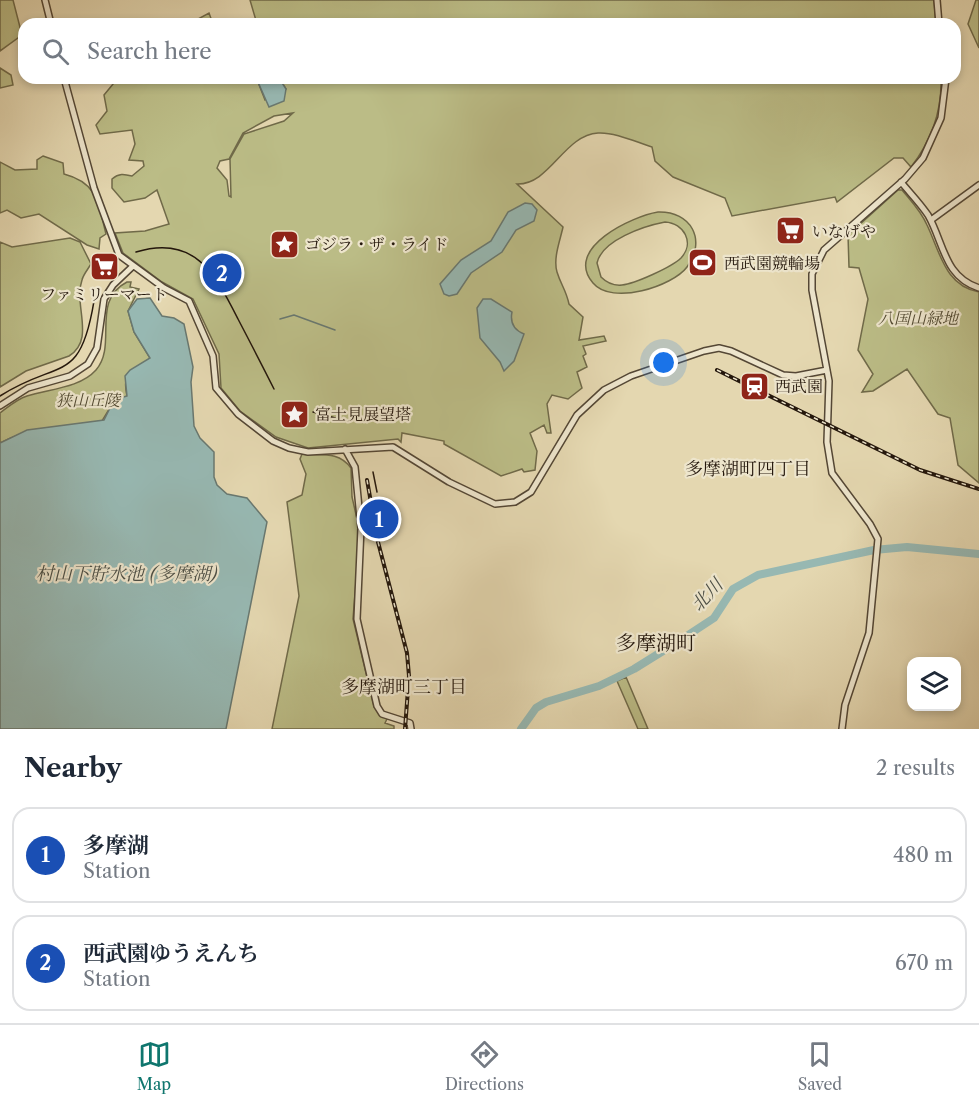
<!DOCTYPE html>
<html lang="en">
<head>
<meta charset="utf-8">
<style>
  body { margin:0; font-family:"Libre Caslon Text","Noto Serif JP",serif; background:#f2f2f3; color:#1f2937 }
  .controls { position:absolute; right:18px; bottom:18px; display:grid; overflow:hidden; border-radius:12px; box-shadow:0 3px 9px #0003 }
  .controls button { width:54px; height:54px; display:grid; place-items:center; padding:0; border:0; border-bottom:2px solid #e0e1e3; background:#fff; color:#1f2937; font:30px sans-serif }
  .you { position:absolute; left:664px; top:363px; width:21px; height:21px; margin:-15px; border:4px solid #fff; border-radius:50%; background:#1a73e8; box-shadow:0 0 0 9px #1a73e833 }
  .badge { display:grid; place-items:center; width:39px; height:39px; border-radius:50%; background:#0f766e; color:#fff; font-size:20px; font-weight:700 }
  .pin { position:absolute; translate:-50% -50%; border:3px solid #fff; box-shadow:0 2px 6px #0006 }
  .list { margin:0; padding:0; list-style:none }
  h2 { display:flex; justify-content:space-between; align-items:center; height:78px; margin:0; padding:0 24px; font-size:26px }
  h2 small { font-size:20px; font-weight:400; color:#747a83 }
  .list li { display:grid; grid-template-columns:39px 1fr auto; gap:18px; align-items:center; box-sizing:border-box; height:96px; margin:0 12px 12px; padding:0 12px; border:2px solid #e0e1e3; border-radius:18px }
  .list b { display:block; font-size:22px; white-space:nowrap }
  .list p { margin:0; font-size:20px; white-space:nowrap; color:#747a83 }
  .list em { font-size:20px; font-style:normal; color:#747a83 }
  .icon { flex:none; width:33px; height:33px; fill:none; stroke:currentColor; stroke-width:2; stroke-linecap:round; stroke-linejoin:round }
  .map { position:relative; flex:none; width:979px; height:729px; overflow:hidden }
  .search { position:absolute; background:#fff; box-shadow:0 3px 9px #0003; left:18px; right:18px; top:18px; height:66px; display:flex; align-items:center; gap:15px; box-sizing:border-box; padding:0 21px; border-radius:18px; color:#747a83; font-size:22px }
  .sheet { height:294px; background:#fff }
  nav { display:flex; justify-content:space-around; align-items:center; box-sizing:border-box; height:84px; border-top:2px solid #e0e1e3; background:#fff; font-size:16px; color:#747a83 }
  nav a { display:grid; justify-items:center; gap:3px }
  nav .on { color:#0f766e }
  .map>svg:first-child { display:block }
  .green { fill:#bbbc86; stroke:#706a49; stroke-width:1.5; fill-rule:evenodd }
  .water { fill:#97b8b2; stroke:#697870; stroke-width:1.5 }
  .lines { fill:none; stroke-linecap:round; stroke-linejoin:round }
  .stream { stroke:#697870; stroke-width:1.5 }
  .river { stroke:#97b8b2; stroke-width:8 }
  .minor-casing { stroke:#544735; stroke-width:8 }
  .minor { stroke:#ede5cc; stroke-width:5 }
  .tram { stroke:#24170c; stroke-width:1.5 }
  .rail-casing { stroke:#24170c; stroke-width:4 }
  .rail { stroke:#ede5cc; stroke-width:1.5; stroke-dasharray:4.5; stroke-linecap:butt }
  .labels { text-anchor:middle; dominant-baseline:central; stroke-width:4.5; stroke-linejoin:round; paint-order:stroke }
  .poi-label { font-size:16px; fill:#24170c; stroke:#ede5cc; text-anchor:start }
  .park-label { font-size:16px; font-style:italic; fill:#514931; stroke:#ede5cc }
  .neighbourhood-label { font-size:18px; fill:#24170c; stroke:#ede5cc }
  .water-label { font-size:18px; font-style:italic; fill:#4c4f46; stroke:#ede5cc }
  .quarter-label { font-size:20px; fill:#24170c; stroke:#ede5cc }
</style>
</head>
<body>
<div class="map">
<svg width="979" height="729" viewBox="0 0 979 729">
  <rect width="100%" height="100%" fill="#e4d7b0"/>
  <filter id="stains"><feTurbulence type="fractalNoise" baseFrequency=".00333" numOctaves="4"/><feColorMatrix values="0 0 0 0 .2 0 0 0 0 .09 0 0 0 0 .02 0 0 0 .5 -.17"/></filter>
  <radialGradient id="worn" r=".72"><stop offset=".6" stop-color="#630" stop-opacity="0"/><stop offset="1" stop-color="#630" stop-opacity=".3"/></radialGradient>
  <path class="green" d="M0 0H13L22 35 0 51Z
    M250 0H934L936 24H257Z
    M976 0H979V48L968 24Z
    M209 13 213 24H189Z
    M0 68 11 75 13 85 0 88Z
    M118 78H199L206 83 212 78H265L258 82 265 100 286 89 279 78H941C942 112 932 140 911 167L903 158H894L837 202 835 197 732 216 725 198 673 177 655 161 652 147C636 142 615 132 598 133 564 135 550 185 517 184L563 227C560 241 553 258 557 272 561 285 566 290 569 304L583 317 579 340 604 336 606 341 583 346 586 354 583 356 587 367 577 372 582 388 568 399 552 395 547 404 551 433H547L544 425 530 433 537 451 535 470 524 472 522 469 501 476 444 444V441L402 433 401 442 398 439 308 448 276 437 240 411 221 388 219 354 193 299 162 282 123 253 115 233 145 231 169 224 157 190 145 198 124 202 112 188V179C119 173 124 174 132 176L144 166 143 161 129 160 135 144 132 130 100 134 96 125 107 111 104 95ZM293 113 284 121 244 134 230 159 231 197 229 196 227 180 217 168 220 161 229 159 243 133 274 116Z
    M43 156 63 163 64 174C98 183 98 203 106 234L100 238 99 249 87 245 39 214 21 218 7 210 0 213V162L15 170 37 169V160Z
    M898 190H902C911 201 921 211 927 225 940 252 945 286 979 292V483L958 465 950 418 938 414 907 369 873 391 862 392 873 374 858 350 868 299 859 268 849 267 848 235Z
    M658 212C691 211 707 240 687 267 673 286 612 306 593 283 563 248 633 216 658 212ZM665 222C684 223 695 243 681 258 672 267 634 284 622 285 613 286 607 283 601 277L597 263C602 240 644 226 665 222Z
    M70 238 80 242 91 264C88 269 83 275 82 280 73 305 96 339 69 356L26 371 0 387V242L12 247Z
    M127 282H131L130 287 139 289 128 311 134 332 150 358C134 372 121 369 127 396L111 406 102 421C66 428 33 425 0 443V413C8 407 17 399 27 396 49 389 80 388 96 370 118 345 90 301 127 282Z
    M302 454C320 456 338 450 351 468L352 497 360 532 353 619 374 706 387 719 385 723 394 726V729H272L299 596 287 502 302 495 306 474 300 459Z
    M626 677 648 729H638L617 681Z"/>
  <path class="water" d="M265 78H279L286 89 284 101 269 107 258 82Z
    M525 203 532 204 537 210 534 221 516 230 502 252 471 273 457 294 449 296 444 294 440 284 461 260 491 241 508 212Z
    M150 298 162 316 174 318 184 324 193 367 191 382 194 426 200 438 214 452V477L217 485 227 494 247 498 267 522 226 729H0V443L27 430 104 420 114 400 127 396 125 376 130 370 150 358 134 332 128 311 137 299Z
    M483 299H491L512 312C510 322 514 330 524 334L514 361 504 371 500 362 480 338 477 308Z"/>
  <g class="lines">
    <path class="stream" d="M280 319 294 315 335 330"/>
    <path class="river" d="M521 729 536 708 546 702 599 686 634 669 679 641 714 618 733 589 758 575 874 550 907 547 979 554"/>
    <defs>
      <path id="minor" d="M45 0 51 24
        M937 0 939 24
        M64 78 94 188 119 255 164 288 189 301 213 356 216 388 238 414 273 441 289 448 308 452 393 447 449 482 495 504 515 502 531 492 577 415 604 390 631 376 704 351 719 348 731 351 783 375 796 376 827 370
        M901 182C910 193 920 203 928 215 944 243 944 277 979 288
        M931 220 979 185
        M0 406 28 388 70 376 88 364 97 348 104 299 113 285 133 266
        M345 449 355 467 361 528 357 619 377 706 382 714 410 723 411 729
        M842 729 845 705 869 633 878 539 870 524 832 473 827 442 829 381 812 290V274L824 250 905 179 923 158 941 118 946 78"/>
    </defs>
    <use href="#minor" class="minor-casing"/>
    <use href="#minor" class="minor"/>
    <path class="tram" d="M136 252C195 234 215 274 238 319 250 342 262 365 274 389
      M0 396C59 358 80 386 94 301
      M313 412 339 419
      M373 472 377 492"/>
    <defs>
      <path id="rail" d="M717 370 920 470 979 489
        M367 480 378 542 407 653 409 676 405 729"/>
    </defs>
    <use href="#rail" class="rail-casing"/>
    <use href="#rail" class="rail"/>
  </g>
  <defs>
    <symbol id="supermarket-square" viewBox="-11 -11 22 22"><rect x="-9" y="-9" width="18" height="18" rx="4" fill="#8f2418" stroke="#ede5cc"/><path d="M-6-5.5h2.5l.6 2H6L4.5 2H-2.5L-4.4-4H-6ZM-1.5 3.2a1.3 1.3 0 1 0 .1 0ZM3 3.2a1.3 1.3 0 1 0 .1 0Z" fill="#fff"/></symbol>
    <symbol id="sight-square" viewBox="-11 -11 22 22"><rect x="-9" y="-9" width="18" height="18" rx="4" fill="#8f2418" stroke="#ede5cc"/><path d="M0-6L1.8-2.2L6-1.7L2.9 1.2L3.7 5.4L0 3.3L-3.7 5.4L-2.9 1.2L-6-1.7L-1.8-2.2Z" fill="#fff"/></symbol>
    <symbol id="stadium-square" viewBox="-11 -11 22 22"><rect x="-9" y="-9" width="18" height="18" rx="4" fill="#8f2418" stroke="#ede5cc"/><path d="M0-5a6.5 5 0 1 0 0 10a6.5 5 0 1 0 0-10ZM-3.5-1.8h7v3.6h-7Z" fill="#fff"/></symbol>
    <symbol id="station-square" viewBox="-11 -11 22 22"><rect x="-9" y="-9" width="18" height="18" rx="4" fill="#8f2418" stroke="#ede5cc"/><path d="M-3-6H3Q5-6 5-4V2Q5 4 3 4L4.5 6H3L1.5 4h-3L-3 6H-4.5L-3 4Q-5 4-5 2V-4Q-5-6-3-6ZM-3.5-4v3h7v-3ZM-3.5 1v1.5H-2V1ZM2 1v1.5H3.5V1Z" fill="#fff"/></symbol>
  </defs>
  <g fill-rule="evenodd">
    <use href="#supermarket-square" x="774" y="214" width="33" height="33"/>
    <use href="#sight-square" x="268" y="228" width="33" height="33"/>
    <use href="#stadium-square" x="686" y="246" width="33" height="33"/>
    <use href="#supermarket-square" x="88" y="250" width="33" height="33"/>
    <use href="#station-square" x="738" y="370" width="33" height="33"/>
    <use href="#sight-square" x="278" y="398" width="33" height="33"/>
  </g>
  <g class="labels">
    <g class="poi-label">
      <text x="812" y="231">いなげや</text>
      <text x="305" y="244">ゴジラ・ザ・ライド</text>
      <text x="724" y="263">西武園競輪場</text>
      <text x="104" y="294" text-anchor="middle">ファミリーマート</text>
      <text x="775" y="386">西武園</text>
      <text x="315" y="414">富士見展望塔</text>
    </g>
    <g class="park-label">
      <text x="918" y="318">八国山緑地</text>
      <text x="88" y="400">狭山丘陵</text>
    </g>
    <g class="neighbourhood-label">
      <text x="748" y="469">多摩湖町四丁目</text>
      <text x="404" y="687">多摩湖町三丁目</text>
    </g>
    <g class="water-label">
      <text x="127" y="574">村山下貯水池 (多摩湖)</text>
      <text transform="translate(707 595) rotate(-47)">北川</text>
    </g>
    <g class="quarter-label">
      <text x="656" y="643">多摩湖町</text>
    </g>
  </g>
  <rect width="100%" height="100%" filter="url(#stains)"/>
  <rect width="100%" height="100%" fill="url(#worn)"/>
</svg>
<div class="controls">
<button><svg class="icon" aria-label="layers" viewBox="0 0 24 24"><path d="M12 4l9 5-9 5-9-5zM3 14l9 5 9-5"/></svg></button>
</div>
<div class="you"></div>
<div class="pin badge" style="left:379px;top:519px;background:#1a4fb4">1</div>
<div class="pin badge" style="left:222px;top:273px;background:#1a4fb4">2</div>
<div class="search"><svg class="icon" aria-label="search" viewBox="0 0 24 24"><circle cx="10" cy="10" r="6"/><path d="M15 15l6 6"/></svg>Search here</div>
</div>
<section class="sheet">
<h2>Nearby<small>2 results</small></h2>
<ul class="list">
<li><span class="badge" style="background:#1a4fb4">1</span><div><b>多摩湖</b><p>Station</p></div><em>480 m</em></li>
<li><span class="badge" style="background:#1a4fb4">2</span><div><b>西武園ゆうえんち</b><p>Station</p></div><em>670 m</em></li>
</ul>
</section>
<nav>
<a class="on"><svg class="icon" aria-label="map" viewBox="0 0 24 24"><path d="M3 6l6-2 6 2 6-2v14l-6 2-6-2-6 2zM9 4v14M15 6v14"/></svg>Map</a>
<a><svg class="icon" aria-label="directions" viewBox="0 0 24 24"><path d="M12 3l9 9-9 9-9-9zM9 14v-3h6M13 9l2 2-2 2"/></svg>Directions</a>
<a><svg class="icon" aria-label="saved" viewBox="0 0 24 24"><path d="M7 4h10v16l-5-4-5 4z"/></svg>Saved</a>
</nav>
</body>
</html>
